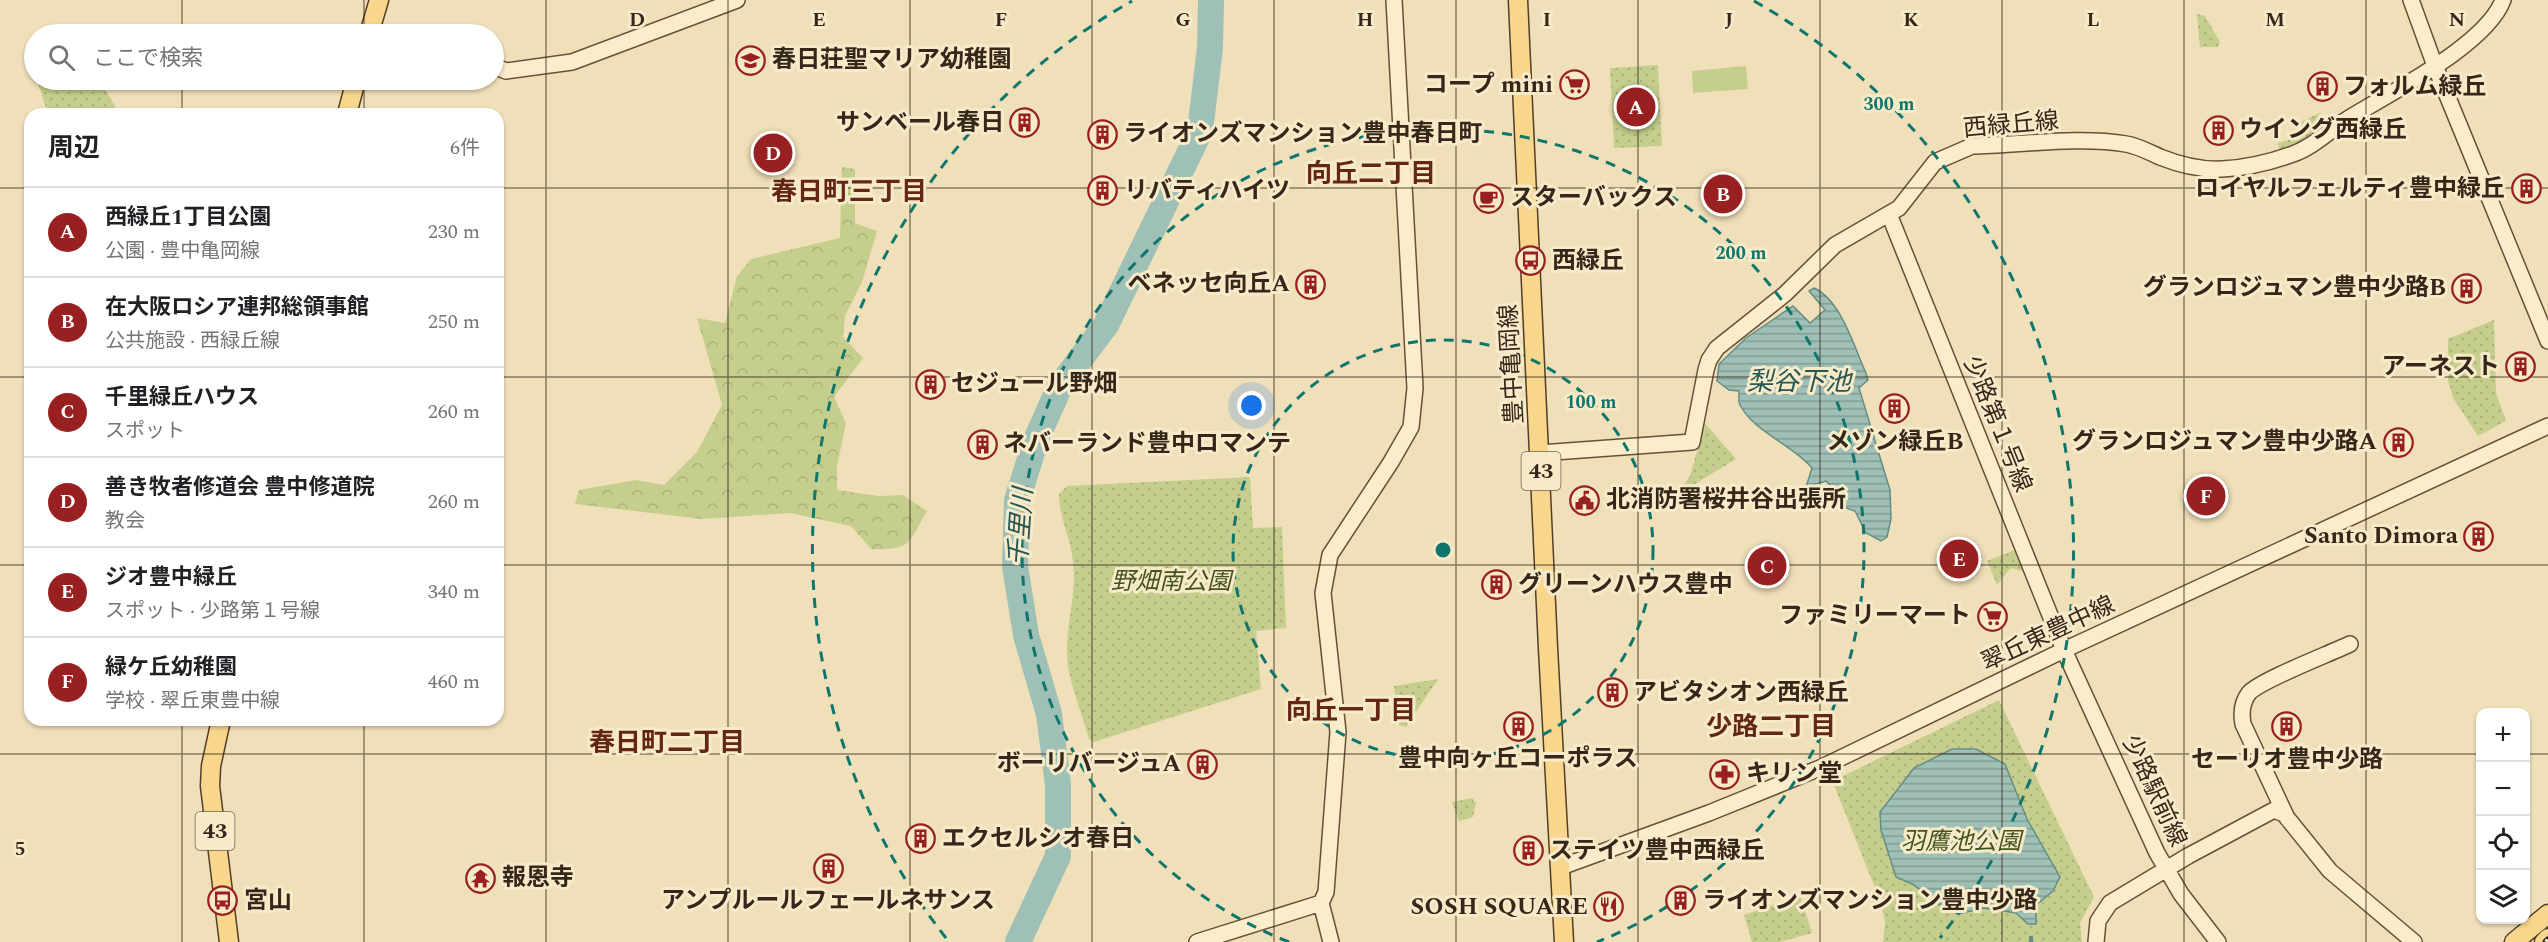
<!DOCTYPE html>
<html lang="ja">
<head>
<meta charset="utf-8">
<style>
  body { margin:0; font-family:Spectral,"Noto Sans JP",serif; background:#f6f6f6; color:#202124 }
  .controls { position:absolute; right:18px; bottom:18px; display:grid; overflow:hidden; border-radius:12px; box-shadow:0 2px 4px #0004 }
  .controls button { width:54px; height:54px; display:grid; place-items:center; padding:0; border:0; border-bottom:2px solid #e0e0e0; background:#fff; color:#202124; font:30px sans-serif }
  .you { position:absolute; left:1252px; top:406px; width:21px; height:21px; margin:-15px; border:4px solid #fff; border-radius:50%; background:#1a73e8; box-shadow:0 0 0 9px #1a73e833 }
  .badge { display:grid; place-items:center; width:39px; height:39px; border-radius:50%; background:#992020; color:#fff; font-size:20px; font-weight:700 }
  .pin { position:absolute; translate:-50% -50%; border:3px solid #fff; box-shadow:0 2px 6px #0006 }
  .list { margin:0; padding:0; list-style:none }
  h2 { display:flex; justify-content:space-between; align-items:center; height:78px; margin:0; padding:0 24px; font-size:26px }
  h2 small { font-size:20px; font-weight:400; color:#757577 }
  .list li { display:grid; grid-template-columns:39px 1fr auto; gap:18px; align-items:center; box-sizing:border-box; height:90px; padding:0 24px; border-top:2px solid #e0e0e0 }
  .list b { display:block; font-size:22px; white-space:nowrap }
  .list p { margin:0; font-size:20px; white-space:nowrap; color:#757577 }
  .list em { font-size:20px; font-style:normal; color:#757577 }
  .icon { flex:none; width:33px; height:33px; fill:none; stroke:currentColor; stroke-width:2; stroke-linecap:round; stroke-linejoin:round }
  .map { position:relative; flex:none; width:2548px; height:942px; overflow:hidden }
  .search { position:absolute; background:#fff; box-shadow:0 2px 4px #0004; left:24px; top:24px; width:480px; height:66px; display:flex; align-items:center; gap:15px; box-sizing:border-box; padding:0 21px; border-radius:33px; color:#757577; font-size:22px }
  .panel { position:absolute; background:#fff; box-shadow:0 2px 4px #0004; left:24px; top:108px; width:480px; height:618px; border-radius:18px }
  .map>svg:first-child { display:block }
  .green { fill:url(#green-dots) }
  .forest { fill:url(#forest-crowns) }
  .pitch { fill:#c6ce8d }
  .water { fill:url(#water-rules); stroke:#668d84; stroke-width:1.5 }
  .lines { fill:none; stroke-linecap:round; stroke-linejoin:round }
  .stream { stroke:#668d84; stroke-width:4.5 }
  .river { stroke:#9ec0b6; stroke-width:26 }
  .secondary-casing { stroke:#685037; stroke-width:18 }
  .primary-casing { stroke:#543d28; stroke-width:21 }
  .secondary { stroke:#fbedcc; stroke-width:15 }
  .primary { stroke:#f8d78c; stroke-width:18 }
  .rail-casing { stroke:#352719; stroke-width:7 }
  .rail { stroke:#f7eac9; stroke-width:4.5; stroke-dasharray:14; stroke-linecap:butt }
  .grid { fill:none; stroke:#352719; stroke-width:1.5; stroke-opacity:0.55 }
  .ring { fill:none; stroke:#0f766e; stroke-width:3; stroke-dasharray:10 8 }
  .labels { text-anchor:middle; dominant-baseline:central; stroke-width:6; stroke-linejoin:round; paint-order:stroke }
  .shield { fill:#f7eac9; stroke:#6f624e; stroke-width:1.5 }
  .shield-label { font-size:22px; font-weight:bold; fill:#352719 }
  .poi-label { font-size:24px; font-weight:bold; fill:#352719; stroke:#f7eac9; text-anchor:start }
  .street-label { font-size:24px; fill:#352719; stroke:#f7eac9 }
  .park-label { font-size:24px; font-style:italic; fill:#45531e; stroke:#f7eac9 }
  .neighbourhood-label { font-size:26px; font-weight:bold; fill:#642716; stroke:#f7eac9 }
  .water-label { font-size:26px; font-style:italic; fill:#275653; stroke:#f7eac9 }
  .grid-label { font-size:20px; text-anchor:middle; font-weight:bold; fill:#352719; stroke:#f7eac9; stroke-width:6; stroke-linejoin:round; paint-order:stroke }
  .centre { fill:#0f766e; stroke:#f7eac9; stroke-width:3 }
  .ring-label { font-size:18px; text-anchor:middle; font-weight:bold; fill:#0f766e; stroke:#f7eac9; stroke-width:6; stroke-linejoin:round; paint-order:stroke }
</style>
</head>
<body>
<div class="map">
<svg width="2548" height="942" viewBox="0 0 2548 942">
  <defs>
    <pattern id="green-dots" width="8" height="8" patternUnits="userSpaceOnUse" patternTransform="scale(1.5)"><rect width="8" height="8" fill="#c6ce8d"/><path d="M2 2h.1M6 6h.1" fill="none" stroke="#abb179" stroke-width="1.8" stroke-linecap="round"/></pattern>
    <pattern id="forest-crowns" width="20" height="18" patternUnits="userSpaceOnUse" patternTransform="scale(1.5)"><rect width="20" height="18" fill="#c6ce8d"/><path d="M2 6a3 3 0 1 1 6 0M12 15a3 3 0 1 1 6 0" fill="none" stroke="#abb179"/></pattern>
    <pattern id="water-rules" width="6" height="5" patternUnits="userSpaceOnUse" patternTransform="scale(1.5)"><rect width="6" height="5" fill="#9ec0b6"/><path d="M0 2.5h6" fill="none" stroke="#829c93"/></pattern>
  </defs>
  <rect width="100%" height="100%" fill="#f0e0b9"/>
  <path class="green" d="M2197 14 2205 16 2220 42 2218 47H2200Z
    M1658 65 1662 146 1614 148 1610 68Z
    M37 80H100L117 110 109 114H48Z
    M2320 113 2328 126 2306 141 2280 152 2278 143 2301 136 2298 123Z
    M2494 320 2496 393 2506 421 2478 436 2453 398 2448 380V339Z
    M1705 423 1736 459 1682 492 1680 490 1690 476Z
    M1250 477 1253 528 1282 527 1286 628 1256 631 1261 689 1094 742 1089 739C1082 712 1066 677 1067 650 1067 620 1077 591 1073 562 1071 539 1059 517 1059 494L1067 486Z
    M2017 549 2025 572 2011 568 1997 585 1987 561Z
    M1438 679 1406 727 1399 725 1394 686Z
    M1999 700 2094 897 2080 923 2082 942H1883L1885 922 1881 903 1834 785 1843 776Z
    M1474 798 1473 801 1476 802 1473 817 1459 821 1452 802Z
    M1800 895 1812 933 1780 942H1752L1744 915Z"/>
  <path class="forest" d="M842 167 855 169V223L877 231 862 282 845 316 843 337 863 358 834 397 846 423 837 466V490L879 496 903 495 927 511C907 545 912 550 871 549L851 526 790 513 702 519 575 504 579 490 636 480 664 485 697 452 722 405 697 318 725 323 737 276 751 259 840 238Z"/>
  <path class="pitch" d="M1746 66 1748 89 1693 93 1692 71Z"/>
  <path class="water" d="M1814 288C1841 300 1854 347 1866 373L1868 380 1859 388 1890 490 1891 519 1887 537 1881 541 1866 533 1855 511 1846 508 1843 499 1826 481 1806 487 1812 468C1793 445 1754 432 1740 405 1738 401 1739 396 1739 391L1729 390 1717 381 1719 364 1746 338 1793 306 1810 323 1825 310 1809 291Z
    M1952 749H1976L2005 764 2027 819 2060 877 2053 891 2036 905V924H2028L2016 913 1984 908 1958 914 1942 907 1914 885 1896 877 1881 830 1880 812 1914 768Z"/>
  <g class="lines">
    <path class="stream" d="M2031 942V938"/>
    <path class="river" d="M1018 942 1058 856V785L1049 714 1026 635 1015 566 1017 500 1036 440 1060 386 1106 325 1200 131 1210 48 1211 0"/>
    <defs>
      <path id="secondary" d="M2411 0 2435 66 2548 341
        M494 66 506 71 572 62 737 0
        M1889 214 2064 650 2157 853 2181 894 2218 942
        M1540 453 1692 442 1706 370 1709 360 1717 348 1785 294 1835 245 1899 208 1935 162 1972 146C2020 145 2080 136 2126 144 2138 146 2149 152 2160 157 2180 165 2201 170 2222 169 2245 168 2271 162 2293 154 2313 147 2329 131 2346 120 2387 94 2486 46 2503 0
        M2287 818 2243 724C2241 713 2242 702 2249 693 2261 680 2329 654 2350 644
        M1561 867 1709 813 1820 768 2064 650 2548 426
        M1321 903 1331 942
        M1197 942 1321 903 1326 892 1338 732 1323 593 1330 555 1391 462 1411 427 1415 388 1394 0
        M2096 942 2098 921 2110 903 2188 856 2274 810 2284 814 2330 871 2414 942"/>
      <path id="primary" d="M1518 0 1548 648 1564 942
        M369 34 379 0
        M347 114 356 80
        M221 720 211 766 210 786 229 942
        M2514 942 2548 914
        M2544 942 2548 938"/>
    </defs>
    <use href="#secondary" class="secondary-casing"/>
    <use href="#primary" class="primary-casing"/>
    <use href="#secondary" class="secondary"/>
    <use href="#primary" class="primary"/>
    <defs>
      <path id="rail" d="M2546 942 2548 940"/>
    </defs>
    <use href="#rail" class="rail-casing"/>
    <use href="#rail" class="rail"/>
  </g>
  <path class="grid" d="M182 0V34M364 0V34M546 0V942M728 0V942M910 0V942M1092 0V942M1274 0V942M1456 0V942M1638 0V942M1820 0V942M2002 0V942M2184 0V942M2366 0V942M182 80V114M364 80V114M0 188H30M498 188H2548M0 377H30M498 377H2548M0 565H30M498 565H2548M182 720V942M364 720V942M0 754H2480M2526 754H2548"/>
  <g class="ring">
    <circle cx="1443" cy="550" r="210"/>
    <path d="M1289 942A421 421 0 1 1 1597 942"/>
    <path d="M946 938A631 631 0 0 1 1132 1M1754 1A631 631 0 0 1 1940 938"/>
  </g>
  <defs>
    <symbol id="school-ring" viewBox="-11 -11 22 22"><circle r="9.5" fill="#f7eac9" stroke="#992020" stroke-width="1.5"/><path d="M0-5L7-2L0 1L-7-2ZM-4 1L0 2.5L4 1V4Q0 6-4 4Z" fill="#992020"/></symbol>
    <symbol id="supermarket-ring" viewBox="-11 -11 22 22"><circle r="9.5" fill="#f7eac9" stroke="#992020" stroke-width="1.5"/><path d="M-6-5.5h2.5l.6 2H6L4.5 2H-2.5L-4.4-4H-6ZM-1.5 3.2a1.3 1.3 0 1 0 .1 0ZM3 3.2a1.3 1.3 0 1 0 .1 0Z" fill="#992020"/></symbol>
    <symbol id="building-ring" viewBox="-11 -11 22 22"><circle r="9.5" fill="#f7eac9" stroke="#992020" stroke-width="1.5"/><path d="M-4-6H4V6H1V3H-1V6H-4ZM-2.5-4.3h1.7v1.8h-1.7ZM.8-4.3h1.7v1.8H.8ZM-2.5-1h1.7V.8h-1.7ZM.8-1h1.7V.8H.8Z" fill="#992020"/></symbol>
    <symbol id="cafe-ring" viewBox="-11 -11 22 22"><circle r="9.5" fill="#f7eac9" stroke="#992020" stroke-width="1.5"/><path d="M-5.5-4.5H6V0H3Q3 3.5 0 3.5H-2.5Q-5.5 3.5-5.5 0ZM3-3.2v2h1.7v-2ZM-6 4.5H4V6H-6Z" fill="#992020"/></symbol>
    <symbol id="bus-ring" viewBox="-11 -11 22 22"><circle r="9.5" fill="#f7eac9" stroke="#992020" stroke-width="1.5"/><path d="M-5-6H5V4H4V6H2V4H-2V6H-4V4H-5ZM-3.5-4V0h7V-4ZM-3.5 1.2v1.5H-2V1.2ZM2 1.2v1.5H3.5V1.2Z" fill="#992020"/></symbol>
    <symbol id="civic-ring" viewBox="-11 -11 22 22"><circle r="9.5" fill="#f7eac9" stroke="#992020" stroke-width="1.5"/><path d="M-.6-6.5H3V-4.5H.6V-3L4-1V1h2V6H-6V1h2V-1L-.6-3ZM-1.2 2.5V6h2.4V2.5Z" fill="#992020"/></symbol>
    <symbol id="pharmacy-ring" viewBox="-11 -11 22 22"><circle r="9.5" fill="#f7eac9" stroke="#992020" stroke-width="1.5"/><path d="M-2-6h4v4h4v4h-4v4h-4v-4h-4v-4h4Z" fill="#992020"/></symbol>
    <symbol id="temple-ring" viewBox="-11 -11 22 22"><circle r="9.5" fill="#f7eac9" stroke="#992020" stroke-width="1.5"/><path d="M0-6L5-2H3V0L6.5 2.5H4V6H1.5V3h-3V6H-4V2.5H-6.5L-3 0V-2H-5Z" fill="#992020"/></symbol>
    <symbol id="restaurant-ring" viewBox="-11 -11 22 22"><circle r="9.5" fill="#f7eac9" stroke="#992020" stroke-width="1.5"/><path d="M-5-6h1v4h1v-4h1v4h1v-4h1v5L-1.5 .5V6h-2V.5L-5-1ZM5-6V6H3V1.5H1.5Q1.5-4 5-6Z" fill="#992020"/></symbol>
  </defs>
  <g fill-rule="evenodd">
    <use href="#school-ring" x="734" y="44" width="33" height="33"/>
    <use href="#supermarket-ring" x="1558" y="68" width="33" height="33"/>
    <use href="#building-ring" x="2306" y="70" width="33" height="33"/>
    <use href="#building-ring" x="1008" y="106" width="33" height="33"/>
    <use href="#building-ring" x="2202" y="114" width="33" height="33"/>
    <use href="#building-ring" x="1086" y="118" width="33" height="33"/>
    <use href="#building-ring" x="2510" y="172" width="33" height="33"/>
    <use href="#building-ring" x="1086" y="174" width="33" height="33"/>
    <use href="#cafe-ring" x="1472" y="182" width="33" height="33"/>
    <use href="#bus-ring" x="1514" y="244" width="33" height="33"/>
    <use href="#building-ring" x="1294" y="268" width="33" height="33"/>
    <use href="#building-ring" x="2450" y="272" width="33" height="33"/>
    <use href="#building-ring" x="2504" y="350" width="33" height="33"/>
    <use href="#building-ring" x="914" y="368" width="33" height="33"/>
    <use href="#building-ring" x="1878" y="392" width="33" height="33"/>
    <use href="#building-ring" x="2382" y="426" width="33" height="33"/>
    <use href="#building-ring" x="966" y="428" width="33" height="33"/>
    <use href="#civic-ring" x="1568" y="484" width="33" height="33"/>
    <use href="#building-ring" x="2462" y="520" width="33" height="33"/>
    <use href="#building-ring" x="1480" y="568" width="33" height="33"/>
    <use href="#supermarket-ring" x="1976" y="600" width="33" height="33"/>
    <use href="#building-ring" x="1596" y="676" width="33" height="33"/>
    <use href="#building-ring" x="1502" y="710" width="33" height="33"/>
    <use href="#building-ring" x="2270" y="710" width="33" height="33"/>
    <use href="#building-ring" x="1186" y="748" width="33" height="33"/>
    <use href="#pharmacy-ring" x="1708" y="758" width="33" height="33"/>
    <use href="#building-ring" x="904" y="822" width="33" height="33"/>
    <use href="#building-ring" x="1512" y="834" width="33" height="33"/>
    <use href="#building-ring" x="812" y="852" width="33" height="33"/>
    <use href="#temple-ring" x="464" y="862" width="33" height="33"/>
    <use href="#bus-ring" x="206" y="884" width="33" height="33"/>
    <use href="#building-ring" x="1664" y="884" width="33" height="33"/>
    <use href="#restaurant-ring" x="1592" y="890" width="33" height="33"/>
  </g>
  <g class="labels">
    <g class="shield">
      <rect x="1521.5" y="452" width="39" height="38" rx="4.5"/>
      <rect x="195.5" y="812" width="39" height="38" rx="4.5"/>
    </g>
    <g class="shield-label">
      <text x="1541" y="471">43</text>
      <text x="215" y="831">43</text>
    </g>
    <g class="poi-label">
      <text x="772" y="60">春日荘聖マリア幼稚園</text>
      <text x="1553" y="85" text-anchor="end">コープ mini</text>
      <text x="2343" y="87">フォルム緑丘</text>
      <text x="1004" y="123" text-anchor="end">サンベール春日</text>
      <text x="2239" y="130">ウイング西緑丘</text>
      <text x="1123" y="134">ライオンズマンション豊中春日町</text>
      <text x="2505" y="189" text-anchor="end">ロイヤルフェルティ豊中緑丘</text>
      <text x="1124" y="191">リバティハイツ</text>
      <text x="1510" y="198">スターバックス</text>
      <text x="1552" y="261">西緑丘</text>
      <text x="1290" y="284" text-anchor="end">ベネッセ向丘A</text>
      <text x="2446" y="288" text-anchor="end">グランロジュマン豊中少路B</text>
      <text x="2500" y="367" text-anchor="end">アーネスト</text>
      <text x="951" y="384">セジュール野畑</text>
      <text x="1895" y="442" text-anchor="middle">メゾン緑丘B</text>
      <text x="2377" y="442" text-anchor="end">グランロジュマン豊中少路A</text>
      <text x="1003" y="444">ネバーランド豊中ロマンテ</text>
      <text x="1606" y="500">北消防署桜井谷出張所</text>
      <text x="2458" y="536" text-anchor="end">Santo Dimora</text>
      <text x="1518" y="585">グリーンハウス豊中</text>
      <text x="1971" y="616" text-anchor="end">ファミリーマート</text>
      <text x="1633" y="693">アビタシオン西緑丘</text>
      <text x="1518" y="759" text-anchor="middle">豊中向ヶ丘コーポラス</text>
      <text x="2287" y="760" text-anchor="middle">セーリオ豊中少路</text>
      <text x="1181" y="764" text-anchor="end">ボーリバージュA</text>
      <text x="1746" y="774">キリン堂</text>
      <text x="942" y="839">エクセルシオ春日</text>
      <text x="1549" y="851">ステイツ豊中西緑丘</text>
      <text x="502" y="878">報恩寺</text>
      <text x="244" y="901">宮山</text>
      <text x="828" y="901" text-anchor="middle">アンプルールフェールネサンス</text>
      <text x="1702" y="901">ライオンズマンション豊中少路</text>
      <text x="1588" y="907" text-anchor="end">SOSH SQUARE</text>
    </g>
    <g class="street-label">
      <text transform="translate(2011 125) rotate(-5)">西緑丘線</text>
      <text transform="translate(1512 364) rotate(-93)">豊中亀岡線</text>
      <text transform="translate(1997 424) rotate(68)">少路第１号線</text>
      <text transform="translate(2048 634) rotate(-25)">翠丘東豊中線</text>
      <text transform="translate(2154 791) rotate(65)">少路駅前線</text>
    </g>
    <g class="park-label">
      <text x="1171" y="582">野畑南公園</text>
      <text x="1961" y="842">羽鷹池公園</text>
    </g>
    <g class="neighbourhood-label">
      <text x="1371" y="174">向丘二丁目</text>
      <text x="849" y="192">春日町三丁目</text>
      <text x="1351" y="711">向丘一丁目</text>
      <text x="1771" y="727">少路二丁目</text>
      <text x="667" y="743">春日町二丁目</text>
    </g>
    <g class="water-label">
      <text x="1799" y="382">梨谷下池</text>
      <text transform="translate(1021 527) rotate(-86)">千里川</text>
    </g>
  </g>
  <g class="grid-label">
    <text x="637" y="26">D</text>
    <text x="819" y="26">E</text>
    <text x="1001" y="26">F</text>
    <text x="1183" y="26">G</text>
    <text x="1365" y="26">H</text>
    <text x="1547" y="26">I</text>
    <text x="1729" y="26">J</text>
    <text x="1911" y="26">K</text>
    <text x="2093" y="26">L</text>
    <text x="2275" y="26">M</text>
    <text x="2457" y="26">N</text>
    <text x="20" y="855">5</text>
  </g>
  <circle cx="1443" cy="550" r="9" class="centre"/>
  <g class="ring-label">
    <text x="1889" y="110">300 m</text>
    <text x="1741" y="259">200 m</text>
    <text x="1591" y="408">100 m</text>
  </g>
</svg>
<div class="controls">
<button>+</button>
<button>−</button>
<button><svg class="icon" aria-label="locate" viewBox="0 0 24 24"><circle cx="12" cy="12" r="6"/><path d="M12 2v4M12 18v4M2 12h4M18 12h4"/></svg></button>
<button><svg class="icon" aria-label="layers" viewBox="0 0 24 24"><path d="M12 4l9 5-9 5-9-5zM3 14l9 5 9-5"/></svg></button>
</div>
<div class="you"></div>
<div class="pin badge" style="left:1636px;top:107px">A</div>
<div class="pin badge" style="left:1723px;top:194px">B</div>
<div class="pin badge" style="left:1767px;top:566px">C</div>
<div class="pin badge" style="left:773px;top:153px">D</div>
<div class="pin badge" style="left:1959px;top:559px">E</div>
<div class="pin badge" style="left:2206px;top:496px">F</div>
<div class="search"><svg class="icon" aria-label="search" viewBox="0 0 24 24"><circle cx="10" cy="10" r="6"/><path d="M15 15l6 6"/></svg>ここで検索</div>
<section class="panel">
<h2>周辺<small>6件</small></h2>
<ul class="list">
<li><span class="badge">A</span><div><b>西緑丘1丁目公園</b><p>公園 · 豊中亀岡線</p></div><em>230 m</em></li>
<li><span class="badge">B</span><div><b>在大阪ロシア連邦総領事館</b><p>公共施設 · 西緑丘線</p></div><em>250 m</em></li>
<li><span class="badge">C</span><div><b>千里緑丘ハウス</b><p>スポット</p></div><em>260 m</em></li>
<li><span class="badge">D</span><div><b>善き牧者修道会 豊中修道院</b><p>教会</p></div><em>260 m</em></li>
<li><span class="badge">E</span><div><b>ジオ豊中緑丘</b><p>スポット · 少路第１号線</p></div><em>340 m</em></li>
<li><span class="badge">F</span><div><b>緑ケ丘幼稚園</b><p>学校 · 翠丘東豊中線</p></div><em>460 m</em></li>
</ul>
</section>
</div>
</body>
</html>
